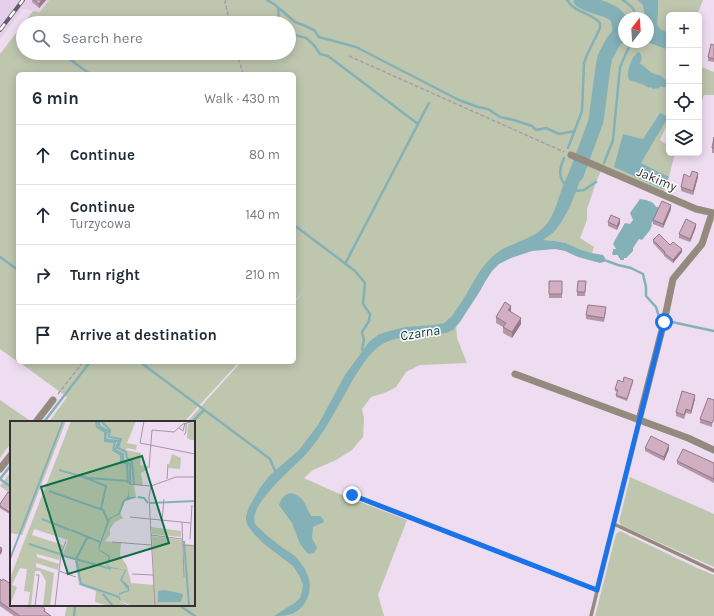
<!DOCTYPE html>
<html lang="en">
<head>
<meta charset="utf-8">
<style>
  body { margin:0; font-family:Karla,sans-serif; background:#f6f6f7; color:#1f2937 }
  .controls { position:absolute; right:12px; top:12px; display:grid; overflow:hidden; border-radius:6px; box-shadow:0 2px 10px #0003 }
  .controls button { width:36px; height:36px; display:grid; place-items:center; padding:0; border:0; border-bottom:1px solid #e0e1e3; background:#fff; color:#1f2937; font:20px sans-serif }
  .compass { position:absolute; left:618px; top:12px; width:36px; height:36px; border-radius:50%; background:#fff; box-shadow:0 2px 10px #0003; rotate:17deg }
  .stop { position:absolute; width:12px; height:12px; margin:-9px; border:3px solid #1a73e8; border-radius:50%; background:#fff }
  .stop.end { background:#1a73e8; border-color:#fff; box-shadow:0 1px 4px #0008 }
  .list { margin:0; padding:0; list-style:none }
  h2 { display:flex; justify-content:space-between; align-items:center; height:52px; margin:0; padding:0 16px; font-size:17px }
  h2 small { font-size:13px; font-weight:400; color:#747a83 }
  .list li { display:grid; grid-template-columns:26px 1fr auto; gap:12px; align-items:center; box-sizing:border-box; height:60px; padding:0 16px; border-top:1px solid #e0e1e3 }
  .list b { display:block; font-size:15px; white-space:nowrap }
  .list p { margin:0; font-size:13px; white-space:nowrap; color:#747a83 }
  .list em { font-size:13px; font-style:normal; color:#747a83 }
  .icon { flex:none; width:22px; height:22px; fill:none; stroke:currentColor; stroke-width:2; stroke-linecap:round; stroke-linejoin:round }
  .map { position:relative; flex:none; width:714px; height:616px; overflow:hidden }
  .search { position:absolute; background:#fff; box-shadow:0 2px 10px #0003; left:16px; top:16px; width:280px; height:44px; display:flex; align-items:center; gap:10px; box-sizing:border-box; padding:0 14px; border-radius:22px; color:#747a83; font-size:15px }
  .panel { position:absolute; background:#fff; box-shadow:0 2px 10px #0003; left:16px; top:72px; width:280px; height:292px; border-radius:6px }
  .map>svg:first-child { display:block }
  .built { fill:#e5cee9 }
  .green { fill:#bec6ae; fill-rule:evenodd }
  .water { fill:#84b1b8 }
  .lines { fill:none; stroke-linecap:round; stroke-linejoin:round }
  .stream { stroke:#84b1b8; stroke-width:2.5 }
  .river { stroke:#84b1b8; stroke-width:15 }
  .path { stroke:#a99cac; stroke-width:1.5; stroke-dasharray:4 2; stroke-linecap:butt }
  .service { stroke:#958a7e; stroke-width:3.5 }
  .minor { stroke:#958a7e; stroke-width:7 }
  .rail-casing { stroke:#655c67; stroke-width:4 }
  .rail { stroke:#fff; stroke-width:2.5; stroke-dasharray:8; stroke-linecap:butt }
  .wall { fill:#b496a7 }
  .shaded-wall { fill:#927a88 }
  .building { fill:#d1aec2; stroke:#927a88 }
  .route { stroke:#1a73e8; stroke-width:5 }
  .labels { text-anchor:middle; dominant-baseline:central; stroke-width:3; stroke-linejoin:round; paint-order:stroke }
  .street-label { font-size:13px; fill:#352f36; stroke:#fff }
  .water-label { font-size:14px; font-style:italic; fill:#0b383d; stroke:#fff }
  .inset-river { fill:none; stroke:#84b1b8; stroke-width:2 }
  .inset-road { fill:none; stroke:#a497a6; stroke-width:1 }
  .view { fill:#0e6f45; fill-opacity:0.15; stroke:#0e6f45; stroke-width:2 }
  .inset-edge { fill:none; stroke:#352f36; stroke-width:2 }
</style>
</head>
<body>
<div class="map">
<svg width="714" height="616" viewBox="0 0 714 616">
  <rect width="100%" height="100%" fill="#eedcf1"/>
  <path class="built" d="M0 0H49L40 12 23 9 0 39Z"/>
  <path class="green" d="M49 0H703L697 15H669V120L660 140 669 146V153H675L669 177 662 197 601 171 596 182 587 209V220L580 238 594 247 592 253 580 250 566 243 555 241 543 240 491 264 456 322 457 338 467 363 420 365 406 372 396 387 387 392 371 397 362 409 364 418 363 437 352 450 336 460 313 470 304 478 337 493 407 520 378 595 384 616H65L67 605H194V422H187L241 362H294V302L303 293 294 301V74H18V362L0 349V54L23 24V53H289V23H24L33 11 40 12ZM624 18H648V42H624Z
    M699 66 714 72V95H704L699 109Z
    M19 362H239L184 422H49L67 397Z
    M0 400 29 420 27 422H11V443L0 458Z
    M11 472V494L0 486Z
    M630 477 714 514V567L622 526 619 522Z
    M620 531 695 567 714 575V616H595L616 534Z"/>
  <path class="water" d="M637 0H658V12L657 24 660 29 669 33 666 49 647 42 648 18H645L643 5Z
    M638 52C643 54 642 59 640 63L641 64 652 73 661 76 667 81H669V87H662L661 86 659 88 653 89 652 88 650 87 649 88 642 84 629 80C626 72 630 65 633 57L636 55V54Z
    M660 113 668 117 641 163 669 177 663 189 614 167 623 134 643 139Z
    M574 161 585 165C578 186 571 210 557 228 554 233 548 236 543 240L555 241 566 243 581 250 592 253 603 255 607 261 600 263 578 257 565 251 555 249 532 251 511 258 499 264 492 271 485 282 480 291 460 322 453 330 446 333C426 336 398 334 381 345 367 354 354 378 346 392 334 413 323 435 307 453 296 466 244 507 256 525 263 532 271 539 279 545 284 549 290 552 295 556 307 569 315 584 306 601 299 614 288 616 274 616L288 607 296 602 300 598 302 591 303 585 300 577 293 566 264 544 254 534 248 526 246 521V516L249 507 260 488 269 476 299 450 318 425 345 375 369 342 378 335 386 332 405 327 434 325 444 323 452 316C457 309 462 301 467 293 476 278 483 263 498 252 511 243 533 239 544 227 555 215 557 201 563 186 566 178 571 169 574 161Z
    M640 199C647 200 653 201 656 207H658L659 208 655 218H654V220L651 224 652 225 650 230 642 240 639 239 633 248V251L626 258H624V260H620V258H619L618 255H613L612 253 613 251V249H616L613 244 615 240 625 223 630 224 633 220 630 213Z
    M290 493C305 496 304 504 311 516H320L323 519 324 522 313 527 312 538 317 548 314 553 308 554 300 544 292 523 279 505C281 499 284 495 290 493Z"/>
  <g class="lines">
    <path class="stream" d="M267 0 274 4 295 22 303 25 314 30 319 37 356 47 459 100 478 107 488 109 500 117 514 120 532 126 536 130 546 128 559 134 575 131
      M567 0C574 12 591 13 600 23V28L587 55 584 63 582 111 568 148
      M623 0 632 7 638 18
      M278 8 279 20 281 23
      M289 32 295 35 306 38 314 45 320 54 328 56 418 124 345 264
      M61 53 90 74
      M418 124 429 103
      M564 158C559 170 558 176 566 186
      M604 163 613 140 620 67 631 42
      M575 191 584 190 596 182
      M294 225 355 271 365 283 363 304 370 314 369 321 362 332 364 340 362 349 364 353
      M0 257 18 270
      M607 261 618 265 631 268 643 274 646 287V296L656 307 659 317 661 318
      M667 321 714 331
      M140 362 270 459 276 473
      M44 422 90 362
      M192 422 204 410
      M0 479 11 465
      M0 479 11 487
      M179 605 195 616
      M74 616 75 605"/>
    <path class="river" d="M576 175 596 121 603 67 605 57 613 42 619 35 620 29 618 18 613 13 604 9 588 4 581 0"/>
    <path class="path" d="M226 0 225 2 230 23
      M237 53 243 74
      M349 56 564 152
      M58 394 83 362"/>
    <path class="service" d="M352 495 597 590
      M614 524 714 571
      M591 616 639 420"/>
    <path class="minor" d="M571 155 696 209 714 213
      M515 374 688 438 714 450
      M639 420 664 322 673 279 702 244 712 213
      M36 422 53 400
      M0 469 11 455"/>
    <defs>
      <path id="rail" d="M0 30 23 0"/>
    </defs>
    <use href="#rail" class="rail-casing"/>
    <use href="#rail" class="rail"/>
  </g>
  <path class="wall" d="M32 0H46L39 8 32 2Z
    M714 45V62L708 61V57Z
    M714 137V153H712V148Z
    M690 177H698L693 195 681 191V187Z
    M671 209 663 228 653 224V220Z
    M608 222 620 223 617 230 608 226Z
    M696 227 690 242 679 238V234Z
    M653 240 670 245 682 252 673 263 664 256V255L653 243Z
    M549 281H562V298H549Z
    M586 281 585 296H577V292Z
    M606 311 604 322 586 319V315Z
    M511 312 521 324 512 338 503 333V327L496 323V317Z
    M623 382H633L627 401 616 397 617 392 615 391V389Z
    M695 399 691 414 686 413 684 419 676 416V412Z
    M714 400 712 427 700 423V419Z
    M645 448 669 449 664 461 645 451Z
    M677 461 714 463V483L677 464Z
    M11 494V515L0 508V504Z
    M0 579 45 612 51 616H14L0 606Z"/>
  <path class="shaded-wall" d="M42 0H46L39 8V4Z
    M698 173V177L693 195V191Z
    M671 205V209L663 228V224Z
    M620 219V223L617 230V226Z
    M696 224V227L690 242V239Z
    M682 249V252L673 263V260Z
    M511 306V312L508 316V310Z
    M521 318V324L512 338V332Z
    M695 395V399L691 414V411Z
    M669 445V449L664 461V457Z
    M2 548V552L0 555V552Z"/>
  <path class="building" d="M34 0H42L39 4Z
    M711 44 714 45V59L708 57Z
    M714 137V148H712Z
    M692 171 698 173 693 191 681 187 684 174 690 177Z
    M662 201 671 205 663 224 653 220Z
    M611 215 620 219 617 226 608 222Z
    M686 219 696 224 690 239 679 234Z
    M659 234 670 245 673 242 682 249 673 260 664 253 665 252 653 240Z
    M549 281H562V294H549Z
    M578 281H586L585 292H577Z
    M505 302 511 306 508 310 521 318 512 332 503 327 506 323 496 317Z
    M588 305 606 307 604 318 586 315Z
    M624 377 633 380 627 399 616 395 618 390 615 389 618 380 623 382Z
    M682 391 695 395 691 411 686 409 684 415 676 412Z
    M708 398 714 400V419L712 423 700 419Z
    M651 436 669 445 664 457 645 448Z
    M683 449 714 463V479L677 461Z
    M8 492 11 494V513L0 506V504Z
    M0 547 2 548 0 552Z
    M0 579 2 581 3 579 11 584V605H40L45 609 44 611 51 616H20L0 602Z"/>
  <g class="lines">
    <path class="route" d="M352 495 597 590 664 322"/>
  </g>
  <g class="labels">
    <g class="street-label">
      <text transform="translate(657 179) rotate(23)">Jakimy</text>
    </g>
    <g class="water-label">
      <text transform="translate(420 333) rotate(-9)">Czarna</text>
    </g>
  </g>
  <g transform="translate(10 421)">
    <rect width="185" height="185" fill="#eedcf1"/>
    <path d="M0 0H56L12 114 0 112ZM61 0H126L117 22 127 24 126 29 117 27 116 29 131 32 130 44 138 45V48L131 52 133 65 124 64 126 76H118L112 82 110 92 113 97 105 101 100 108V114L95 120 111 122 110 134 117 145 121 162 144 164 142 115 172 119 174 158 173 123 185 124V185H122L110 178V180L119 185H98L85 181 86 170 69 164 65 139 52 135 58 119 24 108 22 114 53 124 49 139 27 133V136L49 143 48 149 26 142V146L44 152 40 185H33L36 160 30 150H25L21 185H18L20 171 14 170 17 148 10 147 2 164 7 166 0 184V157ZM185 1V19H181L177 17 178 3ZM162 33 171 37 170 48 158 47ZM141 106 171 110V116L142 113Z" fill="#bec6ae"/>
    <path d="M119 64V76H128L115 80 110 93 100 98 89 128 100 135V138L97 143 100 146 116 149 112 159 119 165V170L109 174 111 179 122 185 109 179V172L118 169 110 159 115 149 99 147 96 143 99 136 90 130 88 127 98 98 109 92 112 81 118 75ZM155 169 173 173 171 181H148V170Z" fill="#84b1b8"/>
    <path class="inset-river" d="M86 0 87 6 95 11V20L105 21 103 29 111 34V40L117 43 118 62M88 0 90 6 98 10 95 16 97 19 109 20 105 29 113 33V40L120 43V64M91 0 100 9 99 16 111 18 108 27 116 31 117 37 122 41 124 63M49 49 78 57 118 60M71 55 96 65 91 88M39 70 93 89 98 100M128 76 134 77 138 82M140 82 185 80M32 98 60 109M61 109 90 121M78 115 66 138 71 163 109 176M174 120 179 185M19 123 50 133M51 134 101 148M0 138 53 0M93 173 103 185"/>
    <path class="inset-road" d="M134 0 130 22 185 33M169 7 173 10 175 2M174 14 176 11V2M139 47 142 9 164 11 173 3 185 0M157 58 158 43M119 63 141 65 166 56H185M141 65 139 76 145 185M120 96 181 102M152 99 154 78M172 101 174 156M141 114 172 118M180 118 182 84M102 121 141 124M173 124 185 125M49 150 66 156M122 153 143 154M25 185 29 154H26M45 185 51 133 56 120"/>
    <path class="view" d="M132 35 159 122 58 153 31 66Z"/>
    <rect width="185" height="185" class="inset-edge"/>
  </g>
</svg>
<div class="controls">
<button>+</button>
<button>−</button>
<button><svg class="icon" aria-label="locate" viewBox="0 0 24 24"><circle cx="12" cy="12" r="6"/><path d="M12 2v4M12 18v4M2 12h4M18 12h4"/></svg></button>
<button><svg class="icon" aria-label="layers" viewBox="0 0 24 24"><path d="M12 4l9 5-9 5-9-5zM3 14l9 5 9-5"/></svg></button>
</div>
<svg class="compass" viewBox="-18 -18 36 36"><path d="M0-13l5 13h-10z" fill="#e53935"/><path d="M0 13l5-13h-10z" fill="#747a83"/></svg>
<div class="stop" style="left:664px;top:322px"></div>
<div class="stop end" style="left:352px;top:495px"></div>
<div class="search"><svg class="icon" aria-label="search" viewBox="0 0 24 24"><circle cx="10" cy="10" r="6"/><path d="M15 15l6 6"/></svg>Search here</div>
<section class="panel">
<h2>6 min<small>Walk · 430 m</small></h2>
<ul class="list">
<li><svg class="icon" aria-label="ahead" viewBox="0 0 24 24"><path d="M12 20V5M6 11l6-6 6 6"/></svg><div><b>Continue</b></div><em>80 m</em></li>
<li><svg class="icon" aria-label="ahead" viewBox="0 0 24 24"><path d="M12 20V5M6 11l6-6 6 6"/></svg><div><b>Continue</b><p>Turzycowa</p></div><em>140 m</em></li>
<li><svg class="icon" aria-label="right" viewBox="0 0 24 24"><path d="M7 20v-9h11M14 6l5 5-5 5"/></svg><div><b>Turn right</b></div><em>210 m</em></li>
<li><svg class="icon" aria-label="arrive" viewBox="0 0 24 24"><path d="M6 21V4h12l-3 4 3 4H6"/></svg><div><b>Arrive at destination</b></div></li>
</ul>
</section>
</div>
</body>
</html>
